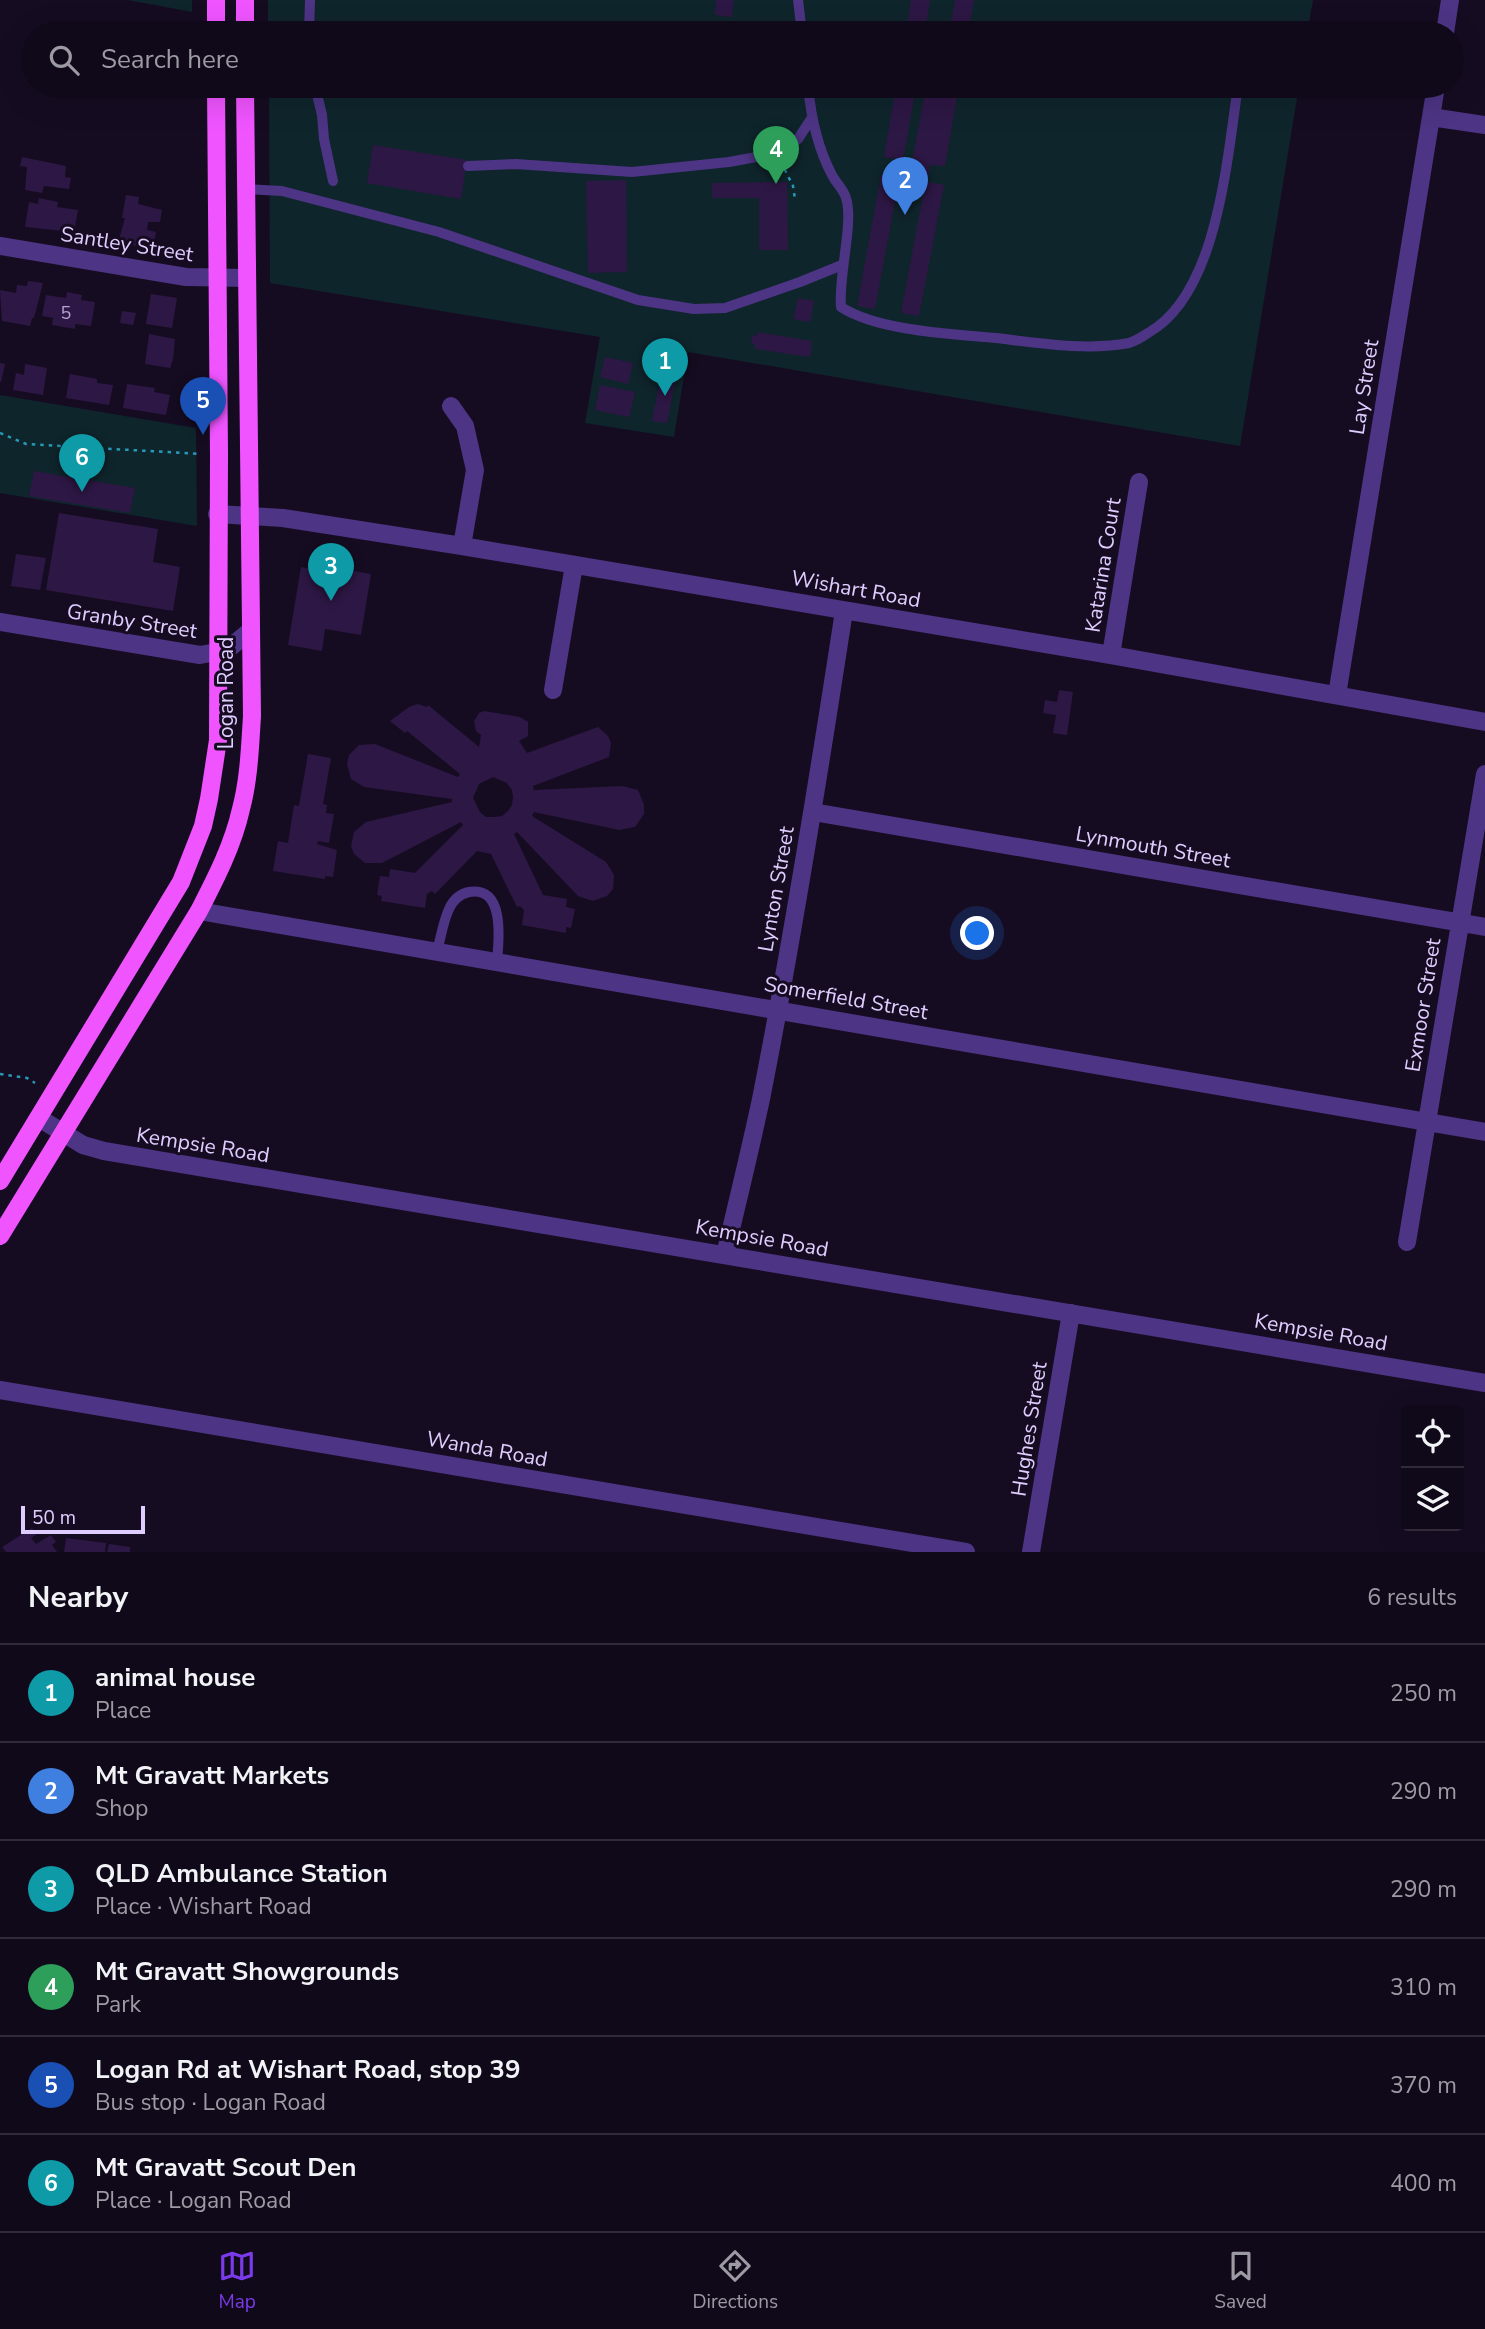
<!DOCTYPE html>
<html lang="en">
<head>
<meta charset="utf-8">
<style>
  body { margin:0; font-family:"Nunito Sans",sans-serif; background:#1e1727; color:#f1f3f6 }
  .controls { position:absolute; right:21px; bottom:21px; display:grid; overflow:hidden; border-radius:7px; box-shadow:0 7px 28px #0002 }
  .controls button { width:63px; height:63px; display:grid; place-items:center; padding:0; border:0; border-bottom:2px solid #302a39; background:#10091a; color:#f1f3f6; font:35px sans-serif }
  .scale { position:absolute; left:21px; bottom:18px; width:124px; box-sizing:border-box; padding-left:7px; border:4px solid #e0cdff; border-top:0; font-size:19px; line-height:24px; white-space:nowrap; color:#e0cdff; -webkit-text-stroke:5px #160c22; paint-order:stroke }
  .you { position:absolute; left:978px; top:934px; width:24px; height:24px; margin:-18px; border:5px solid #fff; border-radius:50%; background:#1a73e8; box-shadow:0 0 0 10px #1a73e833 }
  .badge { display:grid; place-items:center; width:46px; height:46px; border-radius:50%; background:#7c3aed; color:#fff; font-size:23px; font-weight:700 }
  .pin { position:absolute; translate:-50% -58px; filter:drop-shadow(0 2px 4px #0008) }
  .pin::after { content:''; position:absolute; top:37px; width:24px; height:21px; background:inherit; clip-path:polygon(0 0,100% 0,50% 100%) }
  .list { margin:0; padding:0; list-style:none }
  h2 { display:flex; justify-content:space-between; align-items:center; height:91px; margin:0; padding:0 28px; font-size:30px }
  h2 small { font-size:23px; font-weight:400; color:#9c9aa2 }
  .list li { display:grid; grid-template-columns:46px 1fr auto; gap:21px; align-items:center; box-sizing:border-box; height:98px; padding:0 28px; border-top:2px solid #302a39 }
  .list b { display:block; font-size:26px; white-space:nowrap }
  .list p { margin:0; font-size:23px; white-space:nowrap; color:#9c9aa2 }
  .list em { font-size:23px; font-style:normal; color:#9c9aa2 }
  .icon { flex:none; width:38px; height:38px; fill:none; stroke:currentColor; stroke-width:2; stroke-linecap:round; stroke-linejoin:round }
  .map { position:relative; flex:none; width:1485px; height:1552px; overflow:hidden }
  .search { position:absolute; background:#10091a; box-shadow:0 7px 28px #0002; left:21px; right:21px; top:21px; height:77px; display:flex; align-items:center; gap:18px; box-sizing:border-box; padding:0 24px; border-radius:38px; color:#9c9aa2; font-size:26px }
  .sheet { height:679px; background:#10091a }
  nav { display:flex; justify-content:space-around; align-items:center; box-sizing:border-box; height:98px; border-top:2px solid #302a39; background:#10091a; font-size:19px; color:#9c9aa2 }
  nav a { display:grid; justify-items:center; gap:4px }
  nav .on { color:#7c3aed }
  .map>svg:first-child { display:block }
  .green { fill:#0f252c }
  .building { fill:#2d1744; fill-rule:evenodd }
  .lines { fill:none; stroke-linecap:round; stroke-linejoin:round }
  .path { stroke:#2699b9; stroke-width:2.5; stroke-dasharray:3.5 5; stroke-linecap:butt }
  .service { stroke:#4d3484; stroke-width:10 }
  .minor { stroke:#4d3484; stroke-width:18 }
  .primary { stroke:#ef54ff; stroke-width:18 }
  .labels { text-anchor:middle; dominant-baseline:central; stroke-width:6; stroke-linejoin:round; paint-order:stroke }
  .number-label { font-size:18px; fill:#b3a0d0 }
  .street-label { font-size:21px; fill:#e0cdff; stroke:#160c22 }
</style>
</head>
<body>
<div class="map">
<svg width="1485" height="1552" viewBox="0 0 1485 1552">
  <rect width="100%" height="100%" fill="#160c22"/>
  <path class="green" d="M128 0H192V12Z
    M268 0H1313L1307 33H268Z
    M269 86H1299L1240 446 688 352 674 437 585 423 600 337 270 283Z
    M0 395 196 428 197 526 0 493Z"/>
  <path class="building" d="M716 0H734L732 17 715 15Z
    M911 0H930L925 33H906Z
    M955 0H974L968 33H949Z
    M896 86H916L903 160 884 157Z
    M926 86H959L945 166 926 165 930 166 927 182 944 185 919 316 901 313 925 184 899 180 875 309 857 306 881 175 897 178 900 160 912 163Z
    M373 145 467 160 461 199 367 183Z
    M22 157 66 166 65 177 71 178 69 189 44 186 42 193 25 190 27 167 20 166Z
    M626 180 627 272 588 273 586 181Z
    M787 182 788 250H759V198H712V183Z
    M126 195 139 197 138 204 162 210 160 222H148L147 230 156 232 153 248 118 243 125 218H122Z
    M39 198 58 202 57 207 78 210 74 232 25 227 29 202 38 204Z
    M28 281 43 283 34 318H32L30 326 2 321 0 290 16 293 17 285 27 286Z
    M67 292 82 295 81 300 95 302 91 326 75 324V329L52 325 53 318 42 316 46 295 66 298Z
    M151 294 177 298 172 328 146 324Z
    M798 298 814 301 810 322 793 319Z
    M122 311 136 313 133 325 120 323Z
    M758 332 812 341 810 357 755 349V344H751L752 335 757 336Z
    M149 334 175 339 173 359 170 368 145 364Z
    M605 357 633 363 628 384 600 377Z
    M0 363 5 364 1 382H0Z
    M25 364 47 368 43 395 13 390 16 373 24 375Z
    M662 369 677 372 667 423 652 421Z
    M70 374 97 379V383L113 385 109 405 66 398Z
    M127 384 155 388 154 392 170 395 166 415 123 408Z
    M600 385 635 392 629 417 595 410Z
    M34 471 135 488 130 513 29 496Z
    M59 513 158 529 153 562 180 567 173 611 46 590Z
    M16 554 46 558 40 590 11 586Z
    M301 567 338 573 343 569 371 574 361 635 325 629 322 651 288 645Z
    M1059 690 1073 692 1067 735 1053 733 1056 715 1043 713 1045 700 1057 702Z
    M418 704 427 707 428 705 479 747 481 735 476 731 474 721 479 713 484 711 520 717 528 722V736L519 741 527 753 598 727 608 736 611 743 609 757 533 786 534 790 622 786 638 790 644 805V814L635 827 619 830 534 812 532 816 606 862 614 875 613 889 607 896 593 901 578 896 517 832 514 834 543 895 567 899 566 907 575 909 571 928 566 927V933L522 925 524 910 520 906 517 907 491 854 477 851 435 894 432 891 427 894 425 908 381 901 382 896 377 895 380 876 389 877 390 869 415 873 463 825 461 822 382 863H365L354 854 351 846 354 832 366 822 452 802V799L364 787 351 779 347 764 349 755 359 745 375 744 458 777 460 774 407 731 405 733 390 721 409 707ZM493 777 507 783 512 790 513 797 512 805 508 811 502 816 494 817H486L480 812 473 798 479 784Z
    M308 754 331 758 323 804 327 805 326 813 334 814 329 843 318 841 317 844 337 850 333 877 325 876V879L273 871 278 841 288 843 294 805 299 806Z
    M32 1528 37 1534 31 1538 36 1544 51 1535 56 1542 52 1545 57 1552H6L2 1547Z
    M66 1538 106 1543 105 1552H64Z
    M109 1544 130 1547V1552H107Z"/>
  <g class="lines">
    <path class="path" d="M781 162 793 186 795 199
      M0 433 26 444 201 454
      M0 1074 27 1078 35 1083"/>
    <path class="service" d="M798 0 802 33
      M309 33 310 0
      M315 86 322 115 324 139 333 181
      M808 86C811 117 817 147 832 175 836 183 844 190 846 198 854 222 838 277 841 307 878 331 952 334 996 338 1038 343 1087 351 1129 343 1135 341 1142 337 1148 333 1218 294 1227 158 1238 86
      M468 166 516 164 632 172 729 162 767 155 786 147 798 139 811 119
      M246 189 282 191 439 232 638 300 694 309 725 308 800 282 842 265
      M437 951C441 937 443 922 449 909 453 900 460 894 469 892 505 885 499 940 497 961"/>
    <path class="minor" d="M1445 33 1450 0
      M1431 117 1485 125
      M0 246 186 277 246 278
      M451 406 465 426 475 470 462 546
      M217 514 283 518 462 546 1111 655 1485 722
      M0 622 200 655 227 650 250 631
      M1111 655 1139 482
      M553 690 574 565
      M1337 695 1436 86
      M813 812 1485 927
      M199 911 1485 1132
      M39 1118 83 1145 104 1151 1485 1383
      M1407 1242 1485 774
      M725 1255C737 1203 750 1151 761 1099 793 937 819 774 844 611
      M0 1390 966 1552
      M1031 1552 1071 1313"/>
    <path class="primary" d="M216 0V33
      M245 0V33
      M0 1181 181 882 203 826 209 799 218 740 219 454 216 86
      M0 1236 199 911C216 878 233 845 241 809 249 779 250 747 252 716L245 86"/>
  </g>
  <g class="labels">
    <g class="number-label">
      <text x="66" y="313">5</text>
    </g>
    <g class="street-label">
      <text transform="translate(127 244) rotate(9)">Santley Street</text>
      <text transform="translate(1364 387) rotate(-81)">Lay Street</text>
      <text transform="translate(1103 565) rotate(-81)">Katarina Court</text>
      <text transform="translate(856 589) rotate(10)">Wishart Road</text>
      <text transform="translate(132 621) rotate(9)">Granby Street</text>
      <text transform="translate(226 693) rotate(-90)">Logan Road</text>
      <text transform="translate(1153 847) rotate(10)">Lynmouth Street</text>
      <text transform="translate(776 889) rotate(-80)">Lynton Street</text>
      <text transform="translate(846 998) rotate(10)">Somerfield Street</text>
      <text transform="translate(1423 1005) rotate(-81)">Exmoor Street</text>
      <text transform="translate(203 1145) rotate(9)">Kempsie Road</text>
      <text transform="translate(762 1238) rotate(10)">Kempsie Road</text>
      <text transform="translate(1321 1332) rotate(10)">Kempsie Road</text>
      <text transform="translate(1029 1429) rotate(-81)">Hughes Street</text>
      <text transform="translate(487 1449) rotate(10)">Wanda Road</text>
    </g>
  </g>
</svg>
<div class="controls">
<button><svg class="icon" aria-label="locate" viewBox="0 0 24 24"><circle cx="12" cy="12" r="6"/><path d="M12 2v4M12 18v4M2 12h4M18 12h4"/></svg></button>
<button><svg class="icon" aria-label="layers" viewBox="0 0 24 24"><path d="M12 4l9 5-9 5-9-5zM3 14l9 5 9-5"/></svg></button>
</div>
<div class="scale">50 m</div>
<div class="you"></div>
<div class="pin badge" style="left:665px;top:396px;background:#0f9aa8">1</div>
<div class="pin badge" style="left:905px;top:215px;background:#3f7fe0">2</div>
<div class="pin badge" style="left:331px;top:601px;background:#0f9aa8">3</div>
<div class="pin badge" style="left:776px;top:184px;background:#2e9e5b">4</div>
<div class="pin badge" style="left:203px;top:435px;background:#1a4fb4">5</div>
<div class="pin badge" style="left:82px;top:492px;background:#0f9aa8">6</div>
<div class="search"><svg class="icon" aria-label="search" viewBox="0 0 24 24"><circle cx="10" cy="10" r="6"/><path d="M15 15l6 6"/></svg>Search here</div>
</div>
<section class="sheet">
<h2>Nearby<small>6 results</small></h2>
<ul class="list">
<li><span class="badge" style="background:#0f9aa8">1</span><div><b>animal house</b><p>Place</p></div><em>250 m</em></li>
<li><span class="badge" style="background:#3f7fe0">2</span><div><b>Mt Gravatt Markets</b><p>Shop</p></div><em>290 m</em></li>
<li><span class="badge" style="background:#0f9aa8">3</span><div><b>QLD Ambulance Station</b><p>Place · Wishart Road</p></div><em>290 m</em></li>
<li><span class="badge" style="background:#2e9e5b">4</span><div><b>Mt Gravatt Showgrounds</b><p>Park</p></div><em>310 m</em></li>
<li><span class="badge" style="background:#1a4fb4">5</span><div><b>Logan Rd at Wishart Road, stop 39</b><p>Bus stop · Logan Road</p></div><em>370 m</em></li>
<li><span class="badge" style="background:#0f9aa8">6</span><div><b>Mt Gravatt Scout Den</b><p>Place · Logan Road</p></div><em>400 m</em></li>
</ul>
</section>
<nav>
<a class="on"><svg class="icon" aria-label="map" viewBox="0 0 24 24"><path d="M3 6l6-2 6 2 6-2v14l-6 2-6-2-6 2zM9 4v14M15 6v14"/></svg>Map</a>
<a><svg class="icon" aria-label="directions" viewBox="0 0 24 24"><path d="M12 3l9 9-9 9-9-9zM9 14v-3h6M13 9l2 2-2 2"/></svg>Directions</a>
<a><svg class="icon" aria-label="saved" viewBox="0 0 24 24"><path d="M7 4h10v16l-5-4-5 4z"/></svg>Saved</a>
</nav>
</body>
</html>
